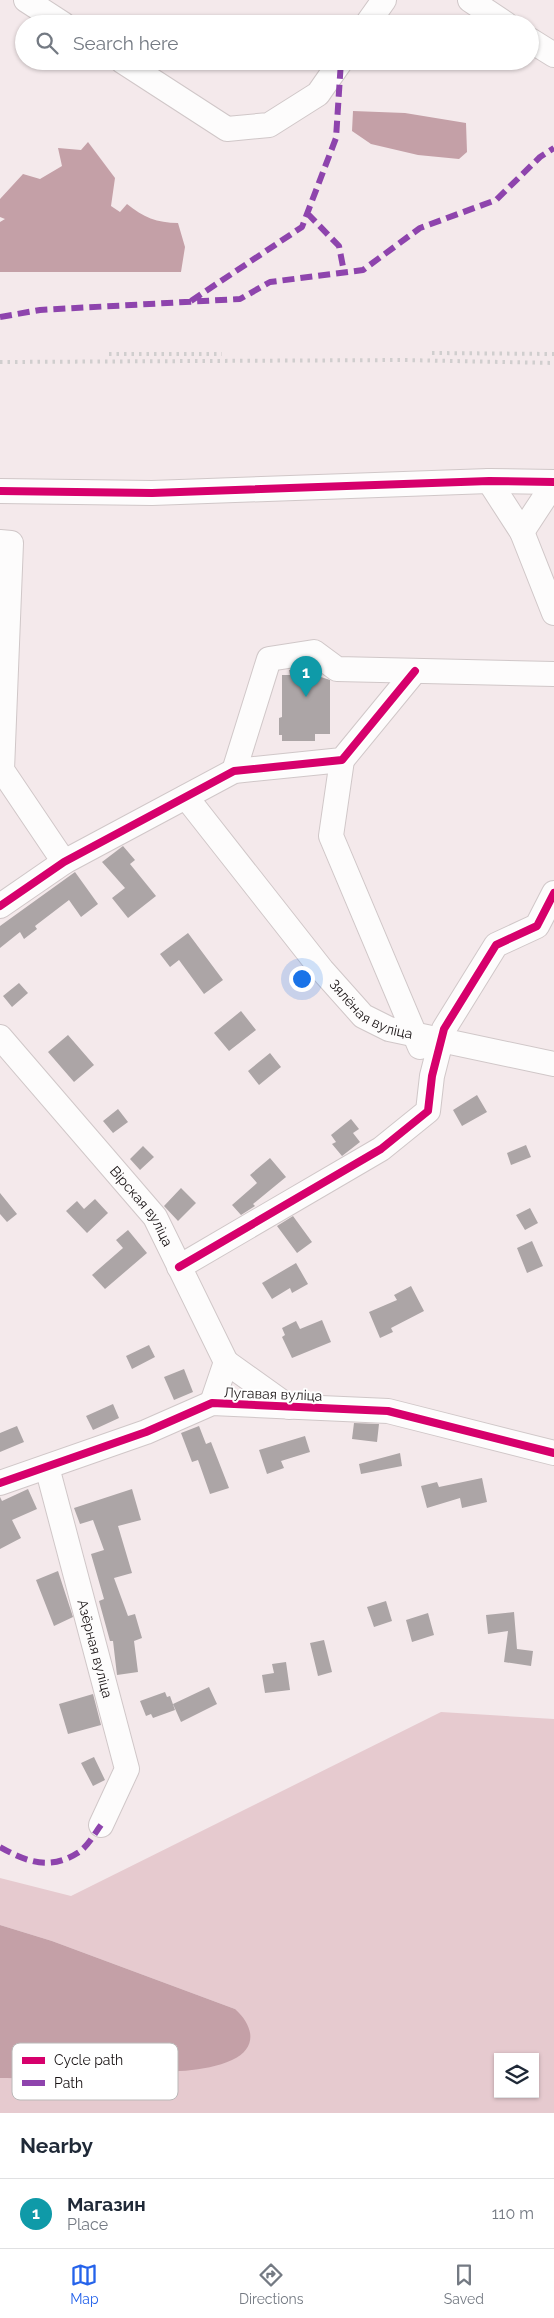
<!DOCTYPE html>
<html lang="en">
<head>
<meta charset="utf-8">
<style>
  body { margin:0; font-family:Raleway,sans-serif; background:#f2f2f3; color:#1f2937 }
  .controls { position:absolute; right:15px; bottom:15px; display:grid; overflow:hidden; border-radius:0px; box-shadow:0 1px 4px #0004 }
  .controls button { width:45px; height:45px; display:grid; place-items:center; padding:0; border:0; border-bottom:1px solid #e0e1e3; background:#fff; color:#1f2937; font:25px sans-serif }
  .you { position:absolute; left:301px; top:978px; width:18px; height:18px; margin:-12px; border:4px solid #fff; border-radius:50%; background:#1a73e8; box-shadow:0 0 0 8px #1a73e833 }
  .badge { display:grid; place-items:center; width:32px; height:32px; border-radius:50%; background:#2563eb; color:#fff; font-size:16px; font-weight:700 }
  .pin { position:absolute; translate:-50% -41px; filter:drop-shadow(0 1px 2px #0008) }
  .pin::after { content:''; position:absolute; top:26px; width:18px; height:15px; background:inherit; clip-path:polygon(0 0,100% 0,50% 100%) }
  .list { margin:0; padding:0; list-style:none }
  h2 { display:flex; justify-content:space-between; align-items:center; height:65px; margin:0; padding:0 20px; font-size:21px }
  h2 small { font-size:16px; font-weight:400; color:#747a83 }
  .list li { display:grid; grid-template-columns:32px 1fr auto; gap:15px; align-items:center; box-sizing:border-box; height:70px; padding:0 20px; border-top:1px solid #e0e1e3 }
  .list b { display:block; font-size:19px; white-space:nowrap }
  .list p { margin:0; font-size:16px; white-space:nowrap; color:#747a83 }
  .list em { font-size:16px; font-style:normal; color:#747a83 }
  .icon { flex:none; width:28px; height:28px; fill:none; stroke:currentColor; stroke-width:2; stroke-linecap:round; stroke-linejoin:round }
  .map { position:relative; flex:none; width:554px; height:2113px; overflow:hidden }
  .search { position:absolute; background:#fff; box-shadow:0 1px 4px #0004; left:15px; right:15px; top:15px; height:55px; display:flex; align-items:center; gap:12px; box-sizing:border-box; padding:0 18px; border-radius:28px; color:#747a83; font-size:19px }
  .sheet { height:135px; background:#fff }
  nav { display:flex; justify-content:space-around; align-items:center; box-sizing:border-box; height:70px; border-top:1px solid #e0e1e3; background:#fff; font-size:14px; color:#747a83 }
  nav a { display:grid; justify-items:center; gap:2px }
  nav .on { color:#2563eb }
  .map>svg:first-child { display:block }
  .green { fill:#e6cacf; fill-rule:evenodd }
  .water { fill:#c4a0a7 }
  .building { fill:#aca5a6 }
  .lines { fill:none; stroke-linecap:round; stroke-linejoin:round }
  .minor-casing { stroke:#d0c7c8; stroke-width:26 }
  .minor { stroke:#fdfcfc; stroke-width:24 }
  .rail { stroke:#d0cece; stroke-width:4; stroke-dasharray:2.5 5; stroke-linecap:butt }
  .quiet { stroke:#8e44ad; stroke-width:6; stroke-dasharray:12 6; stroke-linecap:butt }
  .cycleway-casing { stroke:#fff; stroke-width:11 }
  .cycleway { stroke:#d6006c; stroke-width:8 }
  .labels { text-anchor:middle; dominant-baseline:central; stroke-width:4; stroke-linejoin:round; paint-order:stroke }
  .street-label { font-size:14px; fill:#191314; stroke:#fff }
  .key { fill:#fff; stroke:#bab8b8; stroke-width:1 }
  .key-label { font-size:14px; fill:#191314 }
</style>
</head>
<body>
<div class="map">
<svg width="554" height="2113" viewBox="0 0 554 2113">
  <rect width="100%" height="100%" fill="#f4e9eb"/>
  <path class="green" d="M441 1712 554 1719V2113H0V2078L194 2069 235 2009 52 1941 0 1925V1878L71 1896ZM498 2057H535V2094H498Z"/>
  <path class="water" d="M353 111 405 113 466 123 467 152 459 159 418 155 371 144 352 131Z
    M88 142 115 178 111 206 120 212 127 204C143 217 157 223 178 223L185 247 181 272H0V222L5 219 0 217V199L23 174 40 179 62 166 58 148 81 150Z
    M0 1925 52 1941 235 2009C254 2026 258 2048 232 2060 204 2073 168 2071 138 2073 92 2075 46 2079 0 2078Z"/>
  <path class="building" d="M306 667V670H316L321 677 330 680V734H315V741H282V735H279V718L282 717V675H290L289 670Z
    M123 846 135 860 130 864 156 896 128 918 112 898 125 888 102 862Z
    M75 872 98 904 81 917 69 900 35 926 37 929 24 939 20 932 0 948V926Z
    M188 933 223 980 204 994 179 960 170 967 160 954Z
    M19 983 28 993 12 1007 3 996Z
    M241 1011 256 1030 229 1051 214 1033Z
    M68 1035 94 1065 74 1082 48 1052Z
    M270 1053 281 1067 259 1085 248 1071Z
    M477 1095 487 1112 462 1126 453 1110Z
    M118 1109 128 1122 113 1133 103 1121Z
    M351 1119 359 1129 353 1133 360 1142 342 1156 332 1144 336 1142 331 1135Z
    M526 1145 531 1157 511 1165 507 1153Z
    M143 1146 154 1157 140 1170 130 1159Z
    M270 1158 286 1177 253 1204 255 1206 241 1215 232 1205 257 1183 250 1175Z
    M181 1188 196 1203 178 1221 164 1206Z
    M0 1193 17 1214 7 1222 0 1214Z
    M95 1199 108 1213 87 1233 66 1211 77 1201 84 1209Z
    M530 1208 538 1223 525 1230 516 1215Z
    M293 1216 312 1242 297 1253 277 1226Z
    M128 1230 147 1253 105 1289 92 1275 123 1248 116 1240Z
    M532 1241 543 1266 527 1273 517 1248Z
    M296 1263 308 1284 292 1293 290 1288 272 1299 262 1283Z
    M411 1286 424 1311 391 1328 393 1332 380 1338 369 1312 397 1300 394 1295Z
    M322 1320 331 1342 292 1358 282 1337 285 1335 282 1328 296 1321 300 1329Z
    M149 1345 155 1357 132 1369 126 1356Z
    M184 1369 193 1392 174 1400 164 1377Z
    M113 1404 119 1418 93 1430 86 1416Z
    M354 1423 379 1424 377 1442 352 1439Z
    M17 1426 24 1442 0 1452V1433Z
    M199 1426 206 1444 211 1442 229 1488 210 1494 198 1460 192 1462 181 1433Z
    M305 1436 310 1452 281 1461 284 1468 267 1474 259 1450Z
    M400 1453 402 1466 361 1474 359 1464Z
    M482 1478 487 1502 462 1508 460 1498 427 1508 421 1486 437 1482 439 1487Z
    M28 1489 37 1509 12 1520 21 1538 0 1549V1497L2 1501Z
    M132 1489 141 1520 118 1526 132 1573 114 1578 128 1616 135 1614 142 1638 134 1641 138 1672 117 1675 113 1641H110L99 1601 104 1599 91 1554 104 1550 93 1520 80 1524 74 1508Z
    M58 1571 73 1617 54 1626 36 1580Z
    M386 1601 392 1621 374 1627 367 1607Z
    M514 1612 517 1649 533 1651 531 1666 504 1662 508 1631 488 1634 486 1615Z
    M428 1613 434 1635 412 1642 406 1620Z
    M324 1640 332 1672 318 1676 310 1643Z
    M286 1662 290 1690 265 1693 262 1675 274 1673 272 1664Z
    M209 1687 217 1704 181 1722 173 1704Z
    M165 1692 167 1697 170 1696 175 1710 153 1718 151 1714 146 1716 140 1701Z
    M93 1694 101 1725 68 1734 59 1704Z
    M94 1757 105 1780 93 1786 81 1763Z"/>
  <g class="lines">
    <defs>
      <g id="minor">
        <path d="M26 0 63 24"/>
        <path d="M470 0 506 24"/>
        <path d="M367 24 384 0"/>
        <path d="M530 40 554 55"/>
        <path d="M122 61 227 129 269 125 318 94 341 61"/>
        <path d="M489 481 522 532 554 483"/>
        <path d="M0 491 152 493 489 481 554 482"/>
        <path d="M522 532 554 613"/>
        <path d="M0 542 11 543 2 770 64 862"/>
        <path d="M342 760 331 836 420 1047"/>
        <path d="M234 771 269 659 314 652 337 669 554 674"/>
        <path id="s1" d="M186 797 322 970 363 1016 389 1029 554 1064"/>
        <path d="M0 906 64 862 234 771 342 760 415 671"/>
        <path id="s2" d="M0 1037 155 1217 226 1362 212 1403"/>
        <path d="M179 1267 381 1149 428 1111 432 1076 444 1029 496 945 537 926 554 893"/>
        <path d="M226 1362 289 1407"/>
        <path id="s3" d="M47 1467 127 1769 101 1825"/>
        <path d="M0 1483 146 1432 212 1403 388 1411 554 1453"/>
      </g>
    </defs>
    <use href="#minor" class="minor-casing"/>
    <use href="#minor" class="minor"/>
    <path class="rail" d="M432 353 554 354
      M109 354H222
      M0 362 403 360 554 363"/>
    <path class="quiet" d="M307 213 339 246 344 272
      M191 301 302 227 336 138 341 61
      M0 317 40 310 240 299 270 282 363 270 420 228 496 200 540 157 554 148
      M0 1847C27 1862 50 1871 79 1852 88 1846 95 1833 101 1825"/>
    <defs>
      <path id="cycleway" d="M0 491 152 493 489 481 554 482
        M0 906 64 862 234 771 342 760 415 671
        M179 1267 381 1149 428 1111 432 1076 444 1029 496 945 537 926 554 893
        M0 1483 146 1432 212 1403 388 1411 554 1453"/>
    </defs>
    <use href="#cycleway" class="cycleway-casing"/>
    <use href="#cycleway" class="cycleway"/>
  </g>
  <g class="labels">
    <g class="street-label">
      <text stroke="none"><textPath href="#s1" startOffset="285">Зялёная вуліца</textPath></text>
      <text stroke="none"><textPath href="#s2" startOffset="221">Вірская вуліца</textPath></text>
      <text transform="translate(273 1394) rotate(2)">Лугавая вуліца</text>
      <text stroke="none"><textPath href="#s3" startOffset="188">Азёрная вуліца</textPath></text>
    </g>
  </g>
  <rect x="12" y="2043" width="166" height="57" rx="8" class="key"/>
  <rect x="22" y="2057" width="23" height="7" fill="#d6006c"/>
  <rect x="22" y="2080" width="23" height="6" fill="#8e44ad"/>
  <g class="key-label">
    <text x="54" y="2065">Cycle path</text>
    <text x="54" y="2088">Path</text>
  </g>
</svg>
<div class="controls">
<button><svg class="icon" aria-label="layers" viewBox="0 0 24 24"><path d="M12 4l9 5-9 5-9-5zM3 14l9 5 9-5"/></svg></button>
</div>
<div class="you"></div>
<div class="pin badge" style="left:306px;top:697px;background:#0f9aa8">1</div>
<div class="search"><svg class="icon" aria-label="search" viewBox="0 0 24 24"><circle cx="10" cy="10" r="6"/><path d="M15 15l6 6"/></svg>Search here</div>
</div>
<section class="sheet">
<h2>Nearby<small></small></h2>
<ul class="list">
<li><span class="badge" style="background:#0f9aa8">1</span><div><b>Магазин</b><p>Place</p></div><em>110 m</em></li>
</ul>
</section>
<nav>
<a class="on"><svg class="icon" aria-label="map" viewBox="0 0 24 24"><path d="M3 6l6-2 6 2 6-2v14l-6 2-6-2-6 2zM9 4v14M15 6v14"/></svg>Map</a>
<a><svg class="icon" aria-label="directions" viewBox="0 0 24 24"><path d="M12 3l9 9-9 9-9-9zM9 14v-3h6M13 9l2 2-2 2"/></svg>Directions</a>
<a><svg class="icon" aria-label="saved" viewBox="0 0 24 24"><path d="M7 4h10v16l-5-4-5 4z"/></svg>Saved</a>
</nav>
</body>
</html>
